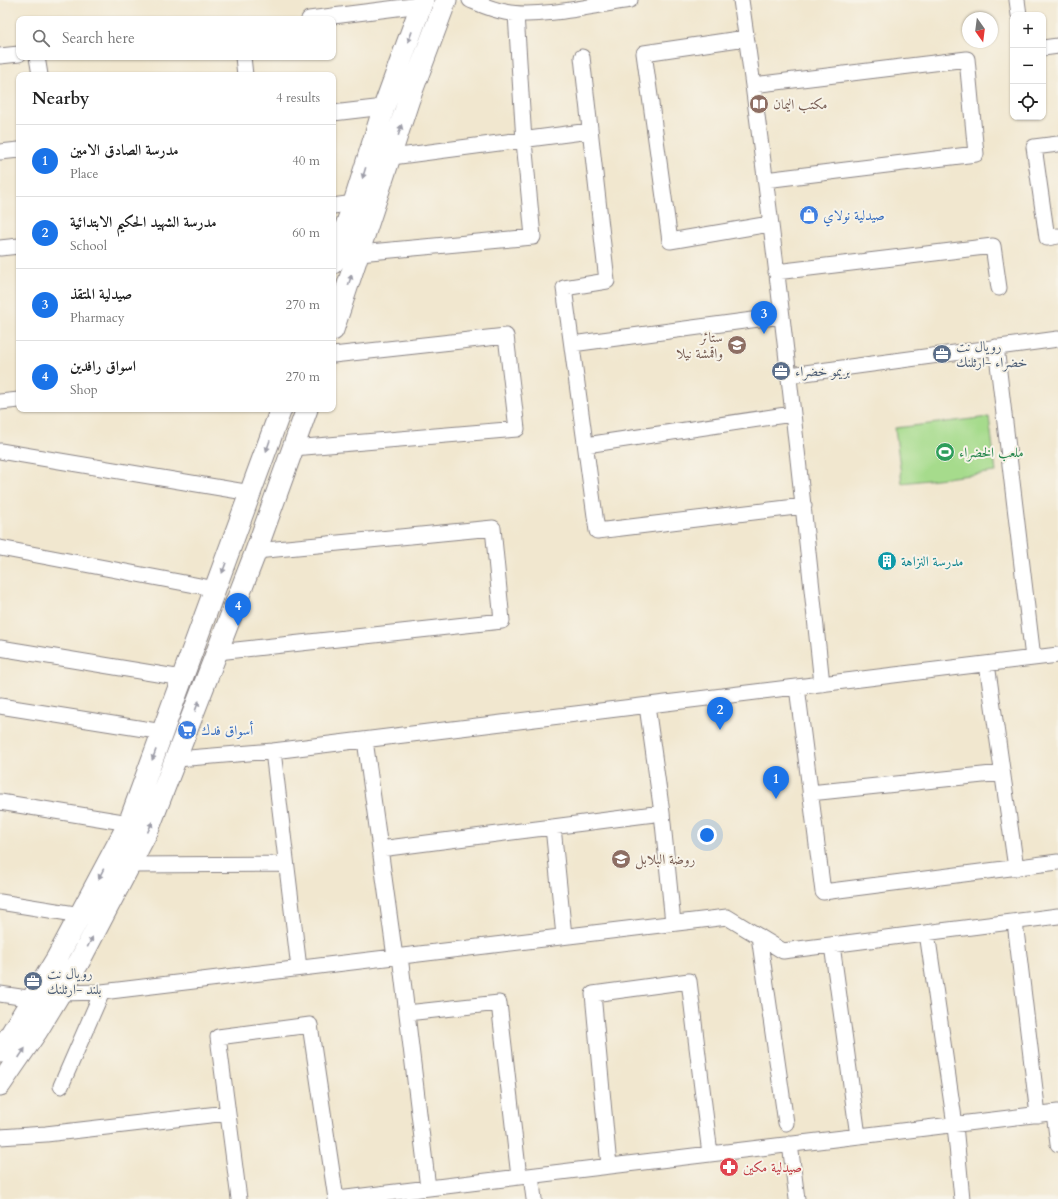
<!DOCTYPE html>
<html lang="en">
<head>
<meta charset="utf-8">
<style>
  body { margin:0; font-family:Cardo,Amiri,serif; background:#f2f2f2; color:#222 }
  .controls { position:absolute; right:12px; top:12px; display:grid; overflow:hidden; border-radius:8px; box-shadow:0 1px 3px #0004 }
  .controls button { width:36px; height:36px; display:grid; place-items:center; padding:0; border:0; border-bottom:1px solid #e0e0e0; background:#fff; color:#222; font:20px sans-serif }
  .compass { position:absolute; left:962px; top:12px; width:36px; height:36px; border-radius:50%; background:#fff; box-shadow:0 1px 3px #0004; rotate:166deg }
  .you { position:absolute; left:707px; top:835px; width:14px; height:14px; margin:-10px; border:3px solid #fff; border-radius:50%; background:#1a73e8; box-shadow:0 0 0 6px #1a73e833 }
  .badge { display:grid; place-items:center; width:26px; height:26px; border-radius:50%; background:#1a73e8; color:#fff; font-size:13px; font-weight:700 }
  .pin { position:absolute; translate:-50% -33px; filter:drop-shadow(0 1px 2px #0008) }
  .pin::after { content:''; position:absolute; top:21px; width:14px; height:12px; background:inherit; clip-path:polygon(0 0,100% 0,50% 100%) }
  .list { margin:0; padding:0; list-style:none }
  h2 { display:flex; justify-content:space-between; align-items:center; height:52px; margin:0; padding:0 16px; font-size:17px }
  h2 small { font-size:13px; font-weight:400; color:#767676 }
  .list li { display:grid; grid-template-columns:26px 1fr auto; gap:12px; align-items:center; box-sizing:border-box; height:72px; padding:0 16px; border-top:1px solid #e0e0e0 }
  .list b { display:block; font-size:15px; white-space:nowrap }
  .list p { margin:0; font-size:13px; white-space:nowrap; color:#767676 }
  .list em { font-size:13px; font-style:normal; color:#767676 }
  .icon { flex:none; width:22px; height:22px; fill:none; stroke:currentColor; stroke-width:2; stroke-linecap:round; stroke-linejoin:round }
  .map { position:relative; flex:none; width:1058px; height:1199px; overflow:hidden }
  .search { position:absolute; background:#fff; box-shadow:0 1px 3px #0004; left:16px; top:16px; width:320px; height:44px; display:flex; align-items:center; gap:10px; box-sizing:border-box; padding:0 14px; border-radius:8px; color:#767676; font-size:15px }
  .panel { position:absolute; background:#fff; box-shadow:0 1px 3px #0004; left:16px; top:72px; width:320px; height:340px; border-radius:8px }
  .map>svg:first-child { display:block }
  .green { fill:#a6db8c; stroke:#647e64 }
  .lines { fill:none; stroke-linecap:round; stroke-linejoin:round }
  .minor-casing { stroke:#8a8485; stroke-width:17 }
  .secondary-casing { stroke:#8a8485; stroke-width:23 }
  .minor { stroke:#fff; stroke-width:15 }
  .secondary { stroke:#fff; stroke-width:21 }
  .oneway { fill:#9c9ca7 }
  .labels { text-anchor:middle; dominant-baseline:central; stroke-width:4; stroke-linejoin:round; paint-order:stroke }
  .education-label { font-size:14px; fill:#785e54; stroke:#f7f3e8; text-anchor:start }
  .shop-label { font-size:14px; fill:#366cbe; stroke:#f7f3e8; text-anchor:start }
  .service-label { font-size:14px; fill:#4e5e75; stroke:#f7f3e8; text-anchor:start }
  .leisure-label { font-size:14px; fill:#27864d; stroke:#f7f3e8; text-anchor:start }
  .culture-label { font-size:14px; fill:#0d838f; stroke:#f7f3e8; text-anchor:start }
  .health-label { font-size:14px; fill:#be3a42; stroke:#f7f3e8; text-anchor:start }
</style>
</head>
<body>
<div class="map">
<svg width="1058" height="1199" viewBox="0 0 1058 1199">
  <rect width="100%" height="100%" fill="#f7f3e8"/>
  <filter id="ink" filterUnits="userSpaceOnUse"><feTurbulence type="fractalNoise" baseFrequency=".025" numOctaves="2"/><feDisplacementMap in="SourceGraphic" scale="8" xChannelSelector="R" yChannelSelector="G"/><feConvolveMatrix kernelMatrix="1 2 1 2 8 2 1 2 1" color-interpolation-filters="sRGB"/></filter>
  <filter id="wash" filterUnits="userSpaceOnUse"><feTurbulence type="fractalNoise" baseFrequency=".012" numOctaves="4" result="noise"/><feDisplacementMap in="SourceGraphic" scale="16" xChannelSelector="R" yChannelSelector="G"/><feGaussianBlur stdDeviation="0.9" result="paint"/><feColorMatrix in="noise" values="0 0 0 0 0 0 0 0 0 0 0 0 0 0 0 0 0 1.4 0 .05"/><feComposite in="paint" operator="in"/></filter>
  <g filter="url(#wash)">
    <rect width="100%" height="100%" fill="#f1e7cf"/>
    <path class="green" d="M989 417 996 472 902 483 895 428Z"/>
  </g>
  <g filter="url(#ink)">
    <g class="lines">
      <defs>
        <path id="minor" d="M470 0C482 5 493 10 505 12 538 19 596 5 630 0
          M741 0C774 227 798 456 822 684
          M1017 0 1019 15
          M309 19 421 5
          M746 38 644 53 670 241 770 224
          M1043 48 1058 46
          M0 56 19 54
          M37 57 40 75
          M243 57 245 75
          M582 57 607 281 564 288 597 531 804 506
          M753 85 967 59 976 154 765 180
          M333 113 384 107
          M1058 144 1034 147 1047 238 1058 236
          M0 152 19 150
          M392 157 590 131
          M333 206 354 203
          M0 248 19 246
          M359 253 533 237 524 141 516 14
          M776 272 993 246 999 288
          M572 344 782 316
          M996 347 1033 658
          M790 375 1058 339
          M0 402 19 400
          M586 445 792 414
          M293 448 517 429 506 336 333 355
          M0 451 251 493
          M0 548 216 589
          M0 648 182 678
          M218 652 502 621 493 528 256 551
          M987 664 1016 868
          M797 687 823 892 1058 862
          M0 706 163 732
          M647 706 662 813 673 923
          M365 740 395 957
          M273 751 299 968
          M177 759 273 751 1058 655
          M810 793 1002 773
          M0 802 129 823
          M553 827 564 936
          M380 849 662 813
          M129 865 286 864
          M0 902 81 915
          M1015 922 1038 1115
          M927 933 955 1125 962 1199
          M759 936 786 1123
          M832 945 858 1136
          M400 956 428 1188
          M61 993 102 992 727 917 783 951 1058 916
          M0 994 34 999
          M407 1013 499 1003 519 1177
          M61 1086 102 992
          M1054 1113 1058 1144
          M0 1137 46 1134 227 1113
          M790 1144 797 1199
          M609 1166 593 994 689 981 710 1154
          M531 1176 534 1199
          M239 1199 218 1037 310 1025 336 1199
          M338 1199 1058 1112"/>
        <path id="secondary" d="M333 263 354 203 384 107 423 0
          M333 330 409 99 446 0
          M0 1052 57 958 129 823 281 409
          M0 1085 37 1031 79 962 148 830 256 551 307 409"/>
      </defs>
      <use href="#minor" class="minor-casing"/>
      <use href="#secondary" class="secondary-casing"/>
      <use href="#minor" class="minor"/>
      <use href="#secondary" class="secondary"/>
    </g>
    <defs><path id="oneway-solid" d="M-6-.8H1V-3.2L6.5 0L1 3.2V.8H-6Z"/></defs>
    <g class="oneway">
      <use href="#oneway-solid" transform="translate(410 37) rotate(110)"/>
      <use href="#oneway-solid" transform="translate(400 130) rotate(-73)"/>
      <use href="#oneway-solid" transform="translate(364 173) rotate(107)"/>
      <use href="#oneway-solid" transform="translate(350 280) rotate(-72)"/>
      <use href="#oneway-solid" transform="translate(268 446) rotate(109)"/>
      <use href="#oneway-solid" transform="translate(224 568) rotate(110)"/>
      <use href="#oneway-solid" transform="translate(197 706) rotate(-70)"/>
      <use href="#oneway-solid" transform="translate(154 755) rotate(110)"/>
      <use href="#oneway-solid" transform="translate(150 827) rotate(-66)"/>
      <use href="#oneway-solid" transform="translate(101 874) rotate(117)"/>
      <use href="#oneway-solid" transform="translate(90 942) rotate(-63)"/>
      <use href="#oneway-solid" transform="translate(22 1053) rotate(-56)"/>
    </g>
  </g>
  <defs>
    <symbol id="library-disc" viewBox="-11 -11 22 22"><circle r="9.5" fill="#8d6e63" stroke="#f7f3e8"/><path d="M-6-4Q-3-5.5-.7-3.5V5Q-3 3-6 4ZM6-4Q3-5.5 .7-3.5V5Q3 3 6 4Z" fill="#fff"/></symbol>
    <symbol id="shop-disc" viewBox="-11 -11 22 22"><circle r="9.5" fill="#3f7fe0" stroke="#f7f3e8"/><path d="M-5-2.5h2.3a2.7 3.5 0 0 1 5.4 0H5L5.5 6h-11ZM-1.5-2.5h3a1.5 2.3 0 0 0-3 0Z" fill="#fff"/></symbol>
    <symbol id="school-disc" viewBox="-11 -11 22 22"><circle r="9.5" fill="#8d6e63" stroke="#f7f3e8"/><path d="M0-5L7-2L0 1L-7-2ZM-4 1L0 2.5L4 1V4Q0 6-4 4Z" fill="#fff"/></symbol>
    <symbol id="office-disc" viewBox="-11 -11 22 22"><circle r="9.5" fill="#5c6f8a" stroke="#f7f3e8"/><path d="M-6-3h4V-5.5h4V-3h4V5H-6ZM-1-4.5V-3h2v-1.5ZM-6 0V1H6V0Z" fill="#fff"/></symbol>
    <symbol id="stadium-disc" viewBox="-11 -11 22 22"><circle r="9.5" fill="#2e9e5b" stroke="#f7f3e8"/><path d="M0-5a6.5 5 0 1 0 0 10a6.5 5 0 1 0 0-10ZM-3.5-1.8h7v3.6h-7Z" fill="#fff"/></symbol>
    <symbol id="building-disc" viewBox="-11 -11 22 22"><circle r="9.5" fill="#0f9aa8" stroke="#f7f3e8"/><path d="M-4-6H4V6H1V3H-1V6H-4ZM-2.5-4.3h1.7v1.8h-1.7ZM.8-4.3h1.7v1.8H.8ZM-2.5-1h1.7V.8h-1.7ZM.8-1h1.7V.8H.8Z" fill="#fff"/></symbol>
    <symbol id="supermarket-disc" viewBox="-11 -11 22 22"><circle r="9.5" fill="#3f7fe0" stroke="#f7f3e8"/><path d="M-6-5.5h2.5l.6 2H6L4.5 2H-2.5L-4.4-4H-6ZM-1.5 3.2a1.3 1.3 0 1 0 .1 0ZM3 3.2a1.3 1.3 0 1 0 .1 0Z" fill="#fff"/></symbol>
    <symbol id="pharmacy-disc" viewBox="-11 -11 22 22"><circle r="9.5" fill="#e0444e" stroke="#f7f3e8"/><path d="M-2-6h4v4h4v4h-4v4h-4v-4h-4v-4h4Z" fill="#fff"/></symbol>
  </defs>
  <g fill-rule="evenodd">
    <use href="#library-disc" x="748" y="93" width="22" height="22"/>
    <use href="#shop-disc" x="798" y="204" width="22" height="22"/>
    <use href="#school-disc" x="726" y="334" width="22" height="22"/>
    <use href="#office-disc" x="931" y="343" width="22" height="22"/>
    <use href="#office-disc" x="770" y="360" width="22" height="22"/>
    <use href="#stadium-disc" x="934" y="441" width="22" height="22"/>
    <use href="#building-disc" x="876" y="550" width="22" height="22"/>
    <use href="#supermarket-disc" x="176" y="719" width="22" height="22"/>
    <use href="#school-disc" x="610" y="848" width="22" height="22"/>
    <use href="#office-disc" x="22" y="970" width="22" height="22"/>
    <use href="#pharmacy-disc" x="718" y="1156" width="22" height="22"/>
  </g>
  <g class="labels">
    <g class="education-label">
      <text x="773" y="104">مكتب اليمان</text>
      <text x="723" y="337" text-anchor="end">ستائر<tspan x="723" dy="16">واقمشة نيلا</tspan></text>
      <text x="635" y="859">روضة البلابل</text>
    </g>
    <g class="shop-label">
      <text x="823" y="215">صيدلية نولاي</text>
      <text x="201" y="730">أسواق فدك</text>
    </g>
    <g class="service-label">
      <text x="956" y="346">رويال نت<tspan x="956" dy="16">خضراء -ارثلنك</tspan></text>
      <text x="795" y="371">بريمو خضراء</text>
      <text x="47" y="973">رويال نت<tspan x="47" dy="16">بلند -ارثلنك</tspan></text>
    </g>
    <g class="leisure-label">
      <text x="959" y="452">ملعب الخضراء</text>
    </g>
    <g class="culture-label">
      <text x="901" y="561">مدرسة النزاهة</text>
    </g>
    <g class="health-label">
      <text x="743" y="1167">صيدلية مكين</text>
    </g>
  </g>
</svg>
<div class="controls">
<button>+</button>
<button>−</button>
<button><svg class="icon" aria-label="locate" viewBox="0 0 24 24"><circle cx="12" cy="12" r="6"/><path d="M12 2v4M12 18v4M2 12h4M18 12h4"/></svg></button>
</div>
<svg class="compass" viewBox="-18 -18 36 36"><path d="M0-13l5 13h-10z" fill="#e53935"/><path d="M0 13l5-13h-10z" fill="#767676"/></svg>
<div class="you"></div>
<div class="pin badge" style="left:776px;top:799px">1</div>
<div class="pin badge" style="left:720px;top:730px">2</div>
<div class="pin badge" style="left:764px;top:334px">3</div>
<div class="pin badge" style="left:238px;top:626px">4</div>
<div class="search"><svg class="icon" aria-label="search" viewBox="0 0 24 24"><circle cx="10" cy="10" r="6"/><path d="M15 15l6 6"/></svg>Search here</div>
<section class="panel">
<h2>Nearby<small>4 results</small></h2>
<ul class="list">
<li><span class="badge">1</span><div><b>مدرسة الصادق الامين</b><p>Place</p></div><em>40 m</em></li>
<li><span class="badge">2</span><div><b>مدرسة الشهيد الحكيم الابتدائية</b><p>School</p></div><em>60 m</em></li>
<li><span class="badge">3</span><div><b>صيدلية المتقذ</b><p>Pharmacy</p></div><em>270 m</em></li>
<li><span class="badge">4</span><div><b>اسواق رافدين</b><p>Shop</p></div><em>270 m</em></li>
</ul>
</section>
</div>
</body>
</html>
